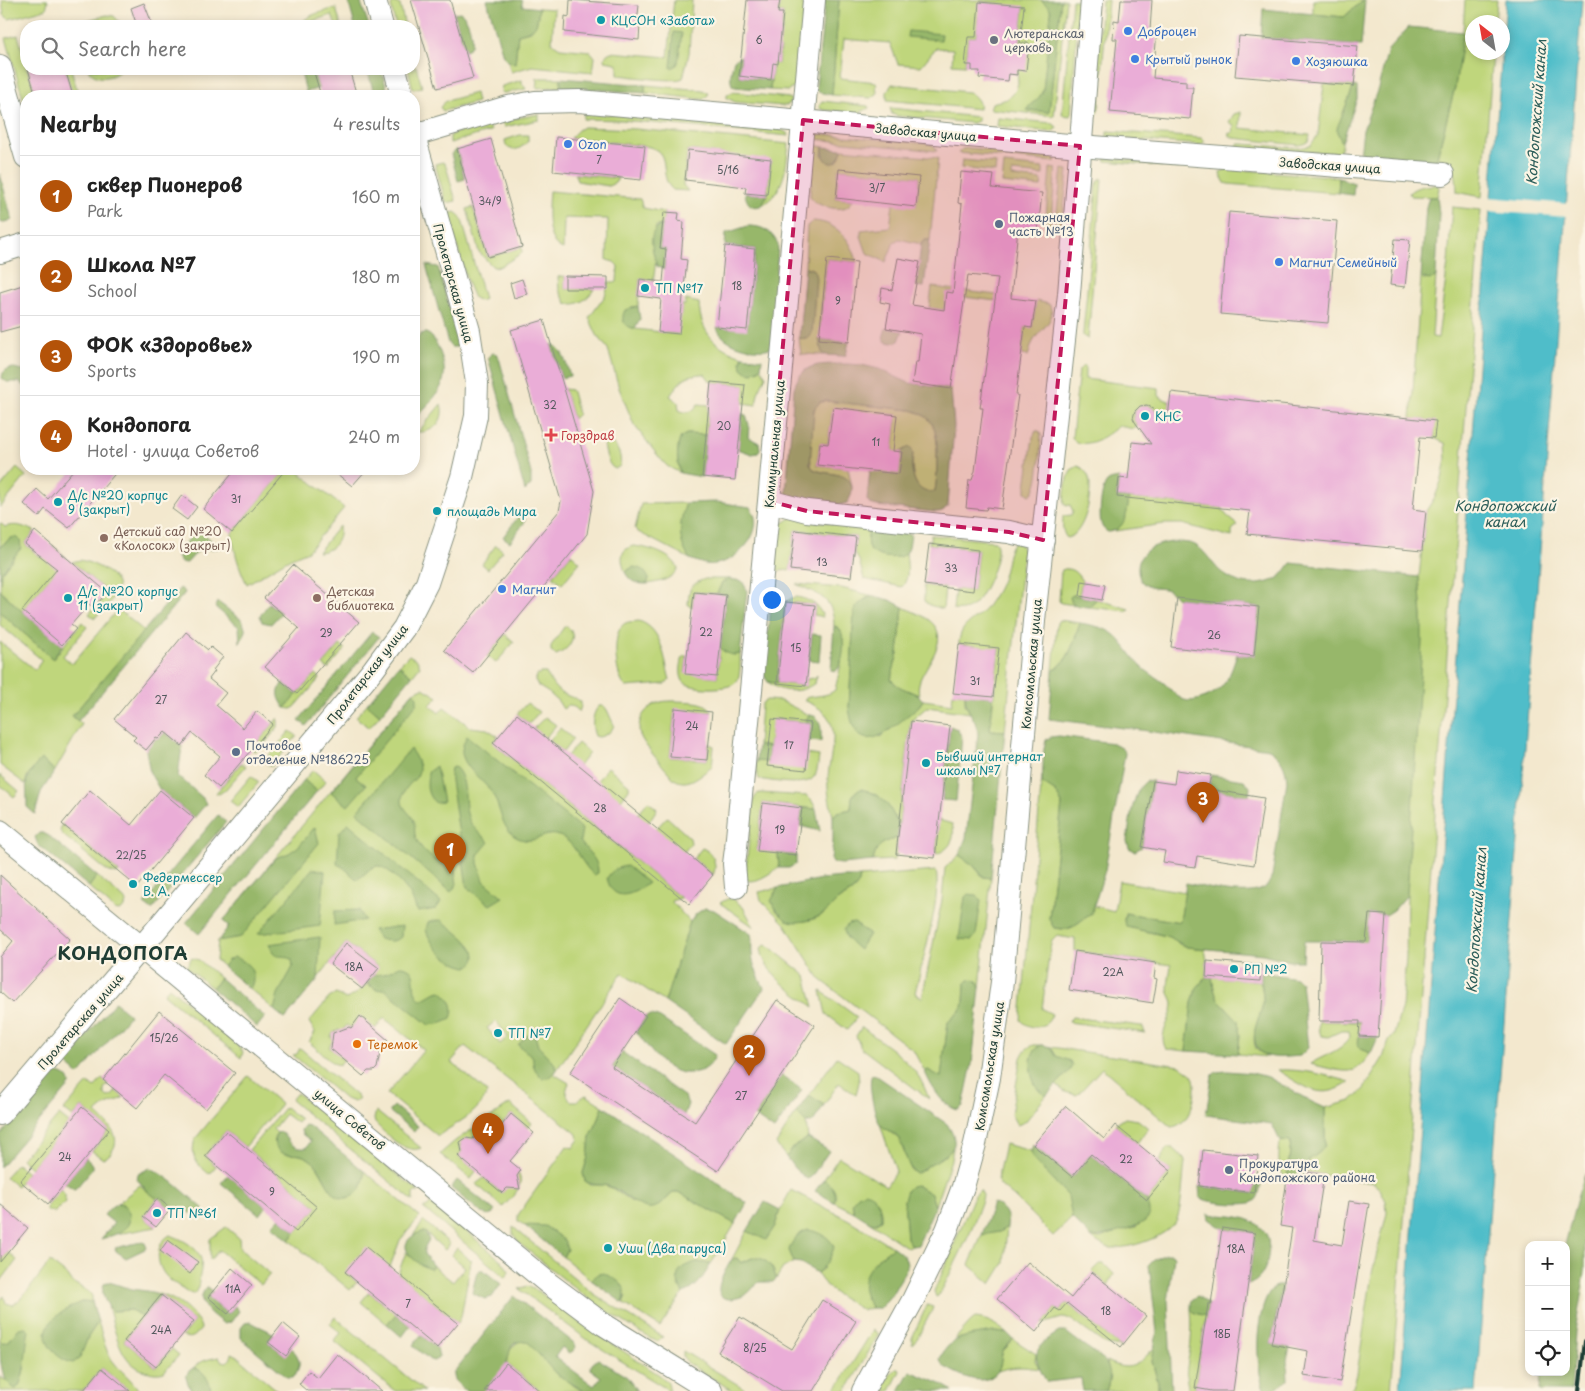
<!DOCTYPE html>
<html lang="en">
<head>
<meta charset="utf-8">
<style>
  body { margin:0; font-family:"Playpen Sans",sans-serif; background:#f2f2f2; color:#222 }
  .controls { position:absolute; right:15px; bottom:15px; display:grid; overflow:hidden; border-radius:10px; box-shadow:0 2px 8px #0003 }
  .controls button { width:45px; height:45px; display:grid; place-items:center; padding:0; border:0; border-bottom:1px solid #e0e0e0; background:#fff; color:#222; font:25px sans-serif }
  .compass { position:absolute; left:1465px; top:15px; width:45px; height:45px; border-radius:50%; background:#fff; box-shadow:0 2px 8px #0003; rotate:329deg }
  .you { position:absolute; left:771px; top:599px; width:18px; height:18px; margin:-12px; border:4px solid #fff; border-radius:50%; background:#1a73e8; box-shadow:0 0 0 8px #1a73e833 }
  .badge { display:grid; place-items:center; width:32px; height:32px; border-radius:50%; background:#b45309; color:#fff; font-size:16px; font-weight:700 }
  .pin { position:absolute; translate:-50% -41px; filter:drop-shadow(0 1px 2px #0008) }
  .pin::after { content:''; position:absolute; top:26px; width:18px; height:15px; background:inherit; clip-path:polygon(0 0,100% 0,50% 100%) }
  .list { margin:0; padding:0; list-style:none }
  h2 { display:flex; justify-content:space-between; align-items:center; height:65px; margin:0; padding:0 20px; font-size:21px }
  h2 small { font-size:16px; font-weight:400; color:#767676 }
  .list li { display:grid; grid-template-columns:32px 1fr auto; gap:15px; align-items:center; box-sizing:border-box; height:80px; padding:0 20px; border-top:1px solid #e0e0e0 }
  .list b { display:block; font-size:19px; white-space:nowrap }
  .list p { margin:0; font-size:16px; white-space:nowrap; color:#767676 }
  .list em { font-size:16px; font-style:normal; color:#767676 }
  .icon { flex:none; width:28px; height:28px; fill:none; stroke:currentColor; stroke-width:2; stroke-linecap:round; stroke-linejoin:round }
  .map { position:relative; flex:none; width:1585px; height:1391px; overflow:hidden }
  .search { position:absolute; background:#fff; box-shadow:0 2px 8px #0003; left:20px; top:20px; width:400px; height:55px; display:flex; align-items:center; gap:12px; box-sizing:border-box; padding:0 18px; border-radius:20px; color:#767676; font-size:19px }
  .panel { position:absolute; background:#fff; box-shadow:0 2px 8px #0003; left:20px; top:90px; width:400px; height:385px; border-radius:20px }
  .map>svg:first-child { display:block }
  .green { fill:#bfd67b; stroke:#6f8a58; fill-rule:evenodd }
  .forest { fill:#97b76b; stroke:#5b7a50 }
  .water { fill:#50bdc9; stroke:#387d7e }
  .pier { fill:#f3e8ce }
  .building { fill:#eaadd7 }
  .lines { fill:none; stroke-linecap:round; stroke-linejoin:round }
  .minor-casing { stroke:#899281; stroke-width:24 }
  .minor { stroke:#fff; stroke-width:22 }
  .rail { stroke:#1f3d34; stroke-width:4 }
  .marked { fill:#c2185b; fill-opacity:0.2; stroke:#c2185b; stroke-width:4; stroke-dasharray:10 6; stroke-linejoin:round }
  .culture-dot { fill:#0f9aa8; stroke:#fcf5e5; stroke-width:2 }
  .shop-dot { fill:#3f7fe0; stroke:#fcf5e5; stroke-width:2 }
  .worship-dot { fill:#6b7280; stroke:#fcf5e5; stroke-width:2 }
  .service-dot { fill:#5c6f8a; stroke:#fcf5e5; stroke-width:2 }
  .health-dot { fill:#e0444e; stroke:#fcf5e5; stroke-width:2 }
  .education-dot { fill:#8d6e63; stroke:#fcf5e5; stroke-width:2 }
  .food-dot { fill:#e8710a; stroke:#fcf5e5; stroke-width:2 }
  .labels { text-anchor:middle; dominant-baseline:central; stroke-width:4.5; stroke-linejoin:round; paint-order:stroke }
  .number-label { font-size:10px; fill:#52595d }
  .culture-label { font-size:12px; fill:#0d838f; stroke:#fcf5e5; text-anchor:start }
  .shop-label { font-size:12px; fill:#366cbe; stroke:#fcf5e5; text-anchor:start }
  .worship-label { font-size:12px; fill:#5b616d; stroke:#fcf5e5; text-anchor:start }
  .street-label { font-size:12px; fill:#1f3d34; stroke:#fcf5e5 }
  .service-label { font-size:12px; fill:#4e5e75; stroke:#fcf5e5; text-anchor:start }
  .health-label { font-size:12px; fill:#be3a42; stroke:#fcf5e5; text-anchor:start }
  .education-label { font-size:12px; fill:#785e54; stroke:#fcf5e5; text-anchor:start }
  .food-label { font-size:12px; fill:#c56008; stroke:#fcf5e5; text-anchor:start }
  .water-label { font-size:14px; font-style:italic; fill:#2b5d59; stroke:#fcf5e5 }
  .district-label { font-size:18px; font-weight:bold; letter-spacing:1px; fill:#1f3d34; stroke:#fcf5e5 }
</style>
</head>
<body>
<div class="map">
<svg width="1585" height="1391" viewBox="0 0 1585 1391">
  <rect width="100%" height="100%" fill="#fcf5e5"/>
  <filter id="ink" filterUnits="userSpaceOnUse"><feTurbulence type="fractalNoise" baseFrequency=".02" numOctaves="2"/><feDisplacementMap in="SourceGraphic" scale="10" xChannelSelector="R" yChannelSelector="G"/><feConvolveMatrix kernelMatrix="1 2 1 2 8 2 1 2 1" color-interpolation-filters="sRGB"/></filter>
  <filter id="wash" filterUnits="userSpaceOnUse"><feTurbulence type="fractalNoise" baseFrequency=".0096" numOctaves="4" result="noise"/><feDisplacementMap in="SourceGraphic" scale="20" xChannelSelector="R" yChannelSelector="G"/><feGaussianBlur stdDeviation="1.12" result="paint"/><feColorMatrix in="noise" values="0 0 0 0 0 0 0 0 0 0 0 0 0 0 0 0 0 1.4 0 .05"/><feComposite in="paint" operator="in"/></filter>
  <g filter="url(#wash)">
    <rect width="100%" height="100%" fill="#f3e8ce"/>
    <path class="green" d="M2 0H48L46 9 9 19 4 15Z
      M674 0H692L689 53 683 78C674 83 630 76 618 75V66L616 63 605 61C605 56 606 54 611 52L668 57Z
      M780 0 805 2 796 86 788 91 770 90 773 63 778 64 780 48 774 47 782 30 783 13H778Z
      M839 0H1041C1047 3 1050 6 1051 13L1043 90C1039 102 1030 102 1027 110L1049 112 1061 0H1066L1054 116 990 109 992 103 1007 99 1016 90 1018 83 1017 70 1028 43H1020L1024 7 980 2 976 37H968L965 65 952 64 953 49 936 48 921 66 898 64 890 43 844 39 840 78 876 82 877 94 871 98 832 95Z
      M1072 0H1079L1071 116 1062 115Z
      M1102 0H1108L1099 107 1095 118H1093Z
      M1313 0H1363L1344 17 1313 14Z
      M1465 0H1497L1495 22H1472V52L1493 53 1482 197 1457 192C1456 172 1457 166 1436 161L1455 87 1463 32Z
      M394 2 400 5 405 26H396L391 6Z
      M336 8 341 26H336L332 15 300 25C308 13 324 12 336 8Z
      M539 8 554 9 552 43 560 48 590 51 595 57 593 72 532 66 511 72 508 61 515 64 518 34 531 31 537 22Z
      M107 15 114 16 123 26H79L84 21Z
      M18 35 26 63V69H28L36 96H26V109L6 38Z
      M414 66H416L422 87 413 89 408 69H414Z
      M65 69H71L78 93V96H73Z
      M88 69H122C113 78 96 82 88 69Z
      M535 78H561V87L537 88 538 81Z
      M522 80V83L526 89 504 93 501 92 502 86Z
      M892 84 968 92C974 95 981 101 979 109L887 100V92Z
      M1324 84 1354 86C1348 102 1340 116 1339 132 1338 142 1348 143 1337 153L1238 149 1236 147 1238 144H1243L1298 148 1310 146 1318 135Z
      M645 85 703 90 709 94 704 99H699L645 93Z
      M733 92 789 98 791 100 788 105 783 106 735 102 727 98V95Z
      M475 93 477 102 443 111 440 107 446 101Z
      M822 101 868 106 869 108 859 113 824 110 821 109 819 106Z
      M890 108 978 117V121L972 123 897 116 892 114Z
      M1241 112 1240 128 1310 135C1309 142 1307 144 1299 145L1233 138 1228 134 1233 132 1234 126 1229 122 1234 114Z
      M539 114V120L504 127 502 121Z
      M584 114 617 115 781 130 787 133 789 136 622 120 583 119Z
      M998 118 1052 123 1056 126 1057 128 1052 132 997 126Z
      M488 123 491 131 450 143V136L453 134Z
      M583 127 636 129 789 144C786 167 785 192 762 205L767 195 771 160 688 150 683 185 688 191 673 190C656 175 675 151 645 146L570 138 578 130Z
      M1107 131 1201 138 1205 141 1201 145 1107 138Z
      M822 134 930 144 934 146 937 151 814 139 817 135Z
      M520 135H528V141C522 148 514 153 506 146L505 140Z
      M815 145 823 147 822 155 837 162 840 156 842 149 938 158 930 240H924L921 244 899 239 894 242 886 262 867 253 861 236V230L890 227 893 204 916 206 919 177 839 169 836 198 853 200C850 204 848 207 843 208 834 210 812 205 810 195Z
      M968 148 1056 156 1055 162 958 153 962 149Z
      M1106 158 1179 164V168L1106 161 1105 160Z
      M962 160 996 163 995 172 961 168Z
      M443 162 446 166 456 201 446 203 435 164Z
      M1004 164 1043 168V175L1012 172V177L1042 180 1041 187 1002 183Z
      M1050 168 1056 169 1050 230 1045 227Z
      M1062 169 1068 170 1063 218 1061 225 1055 227Z
      M1227 169 1330 176 1339 178 1338 193 1228 184 1225 183 1220 174V172Z
      M575 174 618 178 616 182 609 186 577 181Z
      M1102 178 1088 339 1083 336V333L1097 184 1099 180Z
      M1438 185 1439 188 1437 197 1411 196 1409 193C1415 186 1429 185 1438 185Z
      M549 191 640 199 643 208 664 212 663 225 656 226C655 245 657 263 653 281L640 279 638 306 631 307 635 329 678 334 682 305H685L686 300 699 303C700 332 715 348 743 356L741 361 758 371 761 368 766 376 758 393 756 405 743 403 744 385 711 382 705 374C684 374 681 380 670 396L678 402 679 410C687 415 694 411 698 404L709 405 706 435 687 434 681 437C676 448 677 461 680 473L667 466 659 457 634 425 619 388 608 349 597 335 589 318 605 296 609 282H617L618 266 614 262 607 260 608 219 564 218 563 249C544 243 548 207 549 191Z
      M473 207 488 257 522 247V253L501 266 493 267 479 252 467 209Z
      M1452 207 1481 210 1391 1391H1349L1353 1387 1357 1374 1372 1273 1387 1213 1386 1201 1380 1189 1373 1183 1305 1172 1309 1160 1320 1152 1325 1145V1108L1351 1101 1364 1089 1383 1058 1389 1040 1394 1034 1402 1007 1406 958 1407 895 1422 617 1419 577 1426 511 1435 497 1442 479 1446 459 1445 443 1434 438 1435 421 1411 419 1421 277 1425 280 1434 278 1436 275 1432 337 1438 338 1448 263Z
      M455 212 460 216 462 220 484 299 480 301 474 298 468 284 448 214Z
      M813 221C836 222 852 240 857 262L827 259C825 278 815 342 824 355L801 354 799 338 806 339 811 268 805 267 807 226Z
      M565 276V289H594C588 299 577 307 566 303L559 290 558 277Z
      M932 287 1013 297V303L964 297V294L947 292 944 310 929 308Z
      M1036 301 1049 304C1058 320 1041 328 1034 340 1031 344 1030 351 1028 356L1021 355 1025 327H1032Z
      M1083 366H1085V379L1159 388V396L1163 399 1170 401V419C1161 414 1153 405 1144 405L1135 411 1133 418 1137 425 1134 429 1119 426C1106 436 1093 446 1076 443L1072 437 1079 370Z
      M564 389 571 390 572 392 578 414 573 419Z
      M826 401 911 410C938 417 937 436 937 459 937 470 937 480 935 491 912 498 911 468 913 454L893 451 897 415 833 408 828 444 820 443 817 465 848 468 852 487C843 470 826 476 812 468 809 461 811 412 816 406 818 402 822 402 826 401Z
      M441 404C446 420 434 433 418 432Z
      M1036 431H1039L1041 434C1040 448 1041 488 1030 495L1026 492V487L1033 437Z
      M607 442H611C618 448 622 456 620 466L615 469C607 465 606 453 604 445Z
      M1078 466 1082 468C1085 471 1088 474 1089 478 1093 493 1085 535 1067 538 1061 531 1063 524 1063 516L1071 515 1073 511 1070 505 1066 506 1064 502 1066 484 1071 470Z
      M17 468 26 476 0 508V488Z
      M286 469H295L344 508 308 551 289 559 247 584C239 568 234 552 232 533Z
      M1129 498 1222 508 1226 515 1238 525 1232 530V537L1182 524H1164L1115 531C1126 521 1127 512 1129 498Z
      M686 503C681 515 682 548 690 559L638 532 635 529 641 504Z
      M791 518 869 528 868 546 871 551 901 556 906 553C907 564 910 578 902 587L864 579 859 560 854 553 856 537 795 530 790 570 779 571 775 569 774 564 778 531 780 525Z
      M0 523 5 527C17 523 24 527 35 531L25 544 42 558 52 545 67 558 22 611 0 590 1 573 21 548 11 538 0 547Z
      M339 526C341 541 333 551 318 552Z
      M931 535 995 541C1004 553 983 598 972 606 966 610 960 611 953 610L955 589 973 591 978 550 929 544Z
      M1013 543 1021 544 1023 553 1005 731 990 730 999 649 959 644C960 621 976 623 988 605 995 595 1001 585 1004 573 1007 563 1007 552 1013 543Z
      M496 545 503 551 488 569 482 564Z
      M633 546C647 547 672 554 678 568 672 580 660 582 647 584L649 579 633 567 625 572C621 560 619 550 633 546Z
      M571 554 580 562 562 584 553 576Z
      M80 560C91 562 122 575 117 590 114 600 101 610 95 618L89 614 107 592 72 562Z
      M1063 569C1073 568 1077 573 1082 581L1079 596 1073 595 1071 602 1075 605 1061 603 1059 601 1061 571Z
      M705 579H729L722 582 717 594 694 592 692 608 688 605C689 589 689 585 705 579Z
      M796 584 841 588 874 596 866 598 854 611 849 708 880 737 919 706 923 700 952 704 953 693 965 694V704L970 713 927 707 911 721 899 825 885 802 868 791H856L852 797 851 809 838 812 833 816C830 803 827 791 828 777 831 744 846 717 805 701V698C816 695 827 697 835 690L841 664 843 639 838 627 834 626C834 598 818 594 796 584Z
      M924 585 945 588 943 609 929 605 924 601Z
      M797 597C811 600 818 604 823 617L814 615 815 605 786 602 792 598Z
      M1097 599 1129 609 1127 611 1088 607Z
      M903 607C913 612 927 616 934 625 948 642 926 664 920 680 918 685 918 690 919 695L900 688 891 679 898 653Z
      M118 609 144 631 72 716 82 724 55 771 41 759 27 777 25 784 0 765V642L35 670 42 660 0 625V612L53 659 82 622 87 627 63 656 72 664Z
      M1059 620 1080 623C1074 640 1070 661 1053 671L1057 623Z
      M639 621C663 629 664 659 670 680L665 684 626 687C615 679 611 632 624 624 628 621 634 622 639 621Z
      M567 626C580 637 567 651 556 655L551 651V646L564 627Z
      M505 634 514 642 496 663 487 656Z
      M340 645 345 649 328 669 323 665Z
      M720 648C727 654 731 656 740 654 740 661 741 674 737 681 732 691 688 690 683 681 679 674 681 664 683 657L687 656 685 673 717 677Z
      M409 655 417 660 420 666 412 676 399 665Z
      M541 673H546C551 682 555 691 566 695 572 698 575 697 581 702V706L579 712C576 707 573 706 567 706L563 709 558 701 549 693 538 686 535 681 536 676Z
      M315 674 320 678 295 707 291 709 285 708Z
      M817 675 815 683C801 694 780 693 768 682L806 686 807 679 815 678Z
      M423 688 438 697 430 705 439 713 444 707 470 727 487 729 498 736 493 743 681 898 671 901 690 922 665 1002 622 973 554 1074 569 1083C565 1091 566 1095 571 1101H577L586 1095 603 1106 598 1121 590 1137 588 1157 583 1173 585 1181 591 1185H603L612 1188 632 1202 661 1204 673 1193H680L735 1224 711 1264 697 1262 678 1285 683 1293 660 1327 623 1303 626 1296 598 1274 591 1280 563 1257 567 1249 527 1225H524L518 1221V1215L567 1146 573 1148 579 1139 576 1133 465 1046 451 1062 487 1092C481 1113 454 1124 438 1136L387 1094 424 1050 384 1018 375 1029 360 1017 351 1028 347 1025 342 1031 338 1030 333 1033 331 1037 333 1041 329 1047 344 1060 339 1065 333 1063 309 1042 315 1032 309 1022 329 998 336 994 346 999C355 995 361 991 367 983L371 987V978L378 967 346 943 285 1019 216 960 218 941 229 926 223 921 413 692ZM496 1021 508 1037 500 1044 487 1028Z
      M767 700 781 701 809 715 805 722 773 719 769 747 758 745 761 706 763 702Z
      M676 701C688 702 707 700 712 712L675 709 670 757 707 760 709 744 714 746 712 767C700 775 688 788 674 779 666 769 644 746 640 735 636 720 646 706 661 702 665 701 671 701 676 701Z
      M527 703 539 712 529 724 517 714Z
      M367 704 380 715 369 728 356 717Z
      M599 706H604L607 710 614 725C611 733 606 735 599 737L595 736C591 726 592 713 599 706Z
      M545 717 556 725 545 738 534 728Z
      M278 718V727L261 748 254 751 252 749Z
      M560 728 573 739 563 752 549 741Z
      M290 731 297 736 271 767 264 761Z
      M578 743 589 753 579 766 567 756Z
      M807 754 819 756C818 763 818 773 813 778 806 787 770 781 759 779L757 774 756 761 768 762Z
      M241 763 246 766 225 790 219 794 216 793Z
      M608 767 629 785V789L621 800 597 781Z
      M313 770 326 781 317 791 304 780Z
      M0 775 19 791 14 797 0 785Z
      M251 776 259 782 238 807 230 801Z
      M1042 776 1043 783 1056 792 1062 804 1049 919 1054 928C1058 928 1063 930 1066 929 1077 928 1090 915 1094 906L1114 911 1119 881 1185 892 1180 922 1125 913 1124 921 1127 927 1166 936 1173 938 1179 944 1187 947 1205 949 1207 961 1206 977 1196 989 1192 1003 1186 1051 1166 1049C1157 1033 1172 1021 1173 1004 1173 998 1168 994 1168 989 1168 982 1170 973 1171 965L1075 951V939L1057 936 1052 941 1050 948 1042 1009 1052 1014C1048 1029 1030 1031 1021 1020Z
      M760 793 807 796 812 801 816 809 763 803 757 850 778 853 779 868C769 873 757 884 746 880L745 875 754 799 757 794Z
      M648 801 657 809 648 823 638 814Z
      M667 817 690 838 691 843 684 852 656 829Z
      M939 820 952 824C957 839 949 850 936 854Z
      M62 824 119 872 116 874 107 871 63 835 60 831Z
      M898 838 895 860 873 861C877 844 883 842 898 838Z
      M702 848C713 852 718 865 713 875L693 859Z
      M959 855 973 865 983 877 991 878 980 988 978 982 965 984 964 1003 959 1012 948 1022 941 1078 928 1070 925 1072 913 1050 820 979 785 924 761 900 759 892 778 888 774 894C774 899 774 906 776 910 788 926 811 924 826 912 830 909 833 904 837 901 847 894 859 891 860 877L936 871C942 895 921 966 915 993L922 998 942 900 945 868ZM854 923 869 934 859 949Z
      M97 876 124 899 126 902 125 907 119 911 115 910 89 887Z
      M727 899H733L743 907 754 927 720 903Z
      M766 944 806 976 814 1007C794 992 764 975 761 948Z
      M192 958 199 960 220 978 212 988 186 967Z
      M1212 977 1260 981C1262 988 1264 996 1263 1004 1260 1015 1249 1039 1257 1050 1260 1052 1264 1055 1267 1057L1238 1054 1240 1035 1227 1008 1218 999 1214 989Z
      M169 987 236 1044 243 1052 241 1058 164 994Z
      M821 991 857 1017 847 1030 826 1014Z
      M1072 1017 1141 1026 1143 1027 1145 1033 1069 1022Z
      M1319 1021 1360 1022 1358 1044 1360 1049 1371 1053C1366 1059 1361 1067 1354 1070 1344 1074 1321 1066 1310 1064 1324 1055 1342 1051 1350 1037L1349 1031H1341L1328 1037 1322 1036 1318 1030Z
      M862 1027C881 1042 905 1056 919 1077 923 1084 926 1091 929 1099L861 1048 856 1036Z
      M1034 1045H1042L1037 1047 1036 1086 1046 1096 1025 1122 1017 1125 1011 1114 1021 1058C1024 1051 1027 1047 1034 1045Z
      M1051 1047 1180 1066C1186 1069 1191 1072 1194 1079 1198 1095 1190 1126 1171 1127L1102 1068 1077 1095 1065 1092 1056 1085 1070 1070 1062 1059 1056 1056Z
      M300 1048 359 1098 354 1102 345 1099 293 1055 297 1054Z
      M837 1057 858 1071 859 1082 856 1095 839 1083 824 1105 809 1095Z
      M1277 1070C1303 1069 1326 1075 1350 1082 1320 1103 1305 1086 1277 1070Z
      M248 1076 281 1104 245 1147 226 1131 205 1156 216 1166 209 1174C196 1163 190 1157 195 1139Z
      M102 1079 108 1084 104 1089V1094L108 1097 113 1095 116 1091 124 1097C112 1105 108 1101 96 1113 106 1123 123 1136 112 1151 110 1155 107 1157 103 1159L92 1151 109 1130 82 1107 73 1117 64 1110 88 1083 94 1088Z
      M297 1093 419 1192H415L413 1194V1201L291 1100Z
      M510 1104 532 1123 528 1128 511 1114 488 1142 477 1133 472 1140 466 1138 462 1141 460 1146 462 1151 458 1156 476 1171 471 1179 440 1154 455 1141Z
      M285 1107 300 1119 297 1123 285 1114 273 1129 277 1133 274 1137 285 1154C290 1154 296 1154 300 1155 326 1161 320 1192 347 1198L364 1179V1171L420 1217 400 1240 390 1267 345 1272 357 1282 350 1290 289 1240 317 1207 249 1150Z
      M376 1111 421 1148C405 1155 385 1133 375 1123L374 1119Z
      M796 1113 806 1123 808 1138 795 1146 786 1157 776 1144Z
      M59 1115 69 1123 31 1168 21 1159Z
      M1125 1118 1138 1120 1148 1128 1137 1143 1115 1125Z
      M880 1124 899 1139 911 1170 916 1174C923 1171 927 1166 933 1162 941 1157 947 1156 953 1148L951 1160 935 1206 931 1194 916 1185 904 1200 907 1238 912 1246 908 1248 870 1222 876 1223 881 1220V1212L878 1201 852 1202 854 1212 834 1202C837 1193 831 1185 824 1179L839 1157 886 1186 896 1171Z
      M1280 1141 1291 1142 1287 1179C1276 1169 1279 1155 1280 1141Z
      M1005 1144 1031 1151C1035 1170 1057 1178 1067 1194 1071 1200 1071 1211 1072 1218L1053 1236 1014 1197 1001 1186 998 1182 999 1171Z
      M1167 1148H1173L1184 1158 1185 1162C1183 1176 1182 1207 1177 1219 1169 1237 1129 1249 1111 1248 1104 1247 1097 1242 1091 1237L1100 1238 1119 1231 1136 1227 1149 1215 1147 1200 1171 1171 1160 1163 1163 1154Z
      M17 1164 27 1173 17 1186 5 1177Z
      M518 1173C526 1187 511 1197 503 1207L476 1184 484 1178 502 1193Z
      M140 1185 148 1192 158 1198 143 1217 156 1227 117 1234 126 1228 123 1204 118 1203Z
      M60 1189 65 1195V1202L55 1212 47 1211 46 1209 48 1204Z
      M791 1190 849 1220 893 1247 878 1258 865 1298 872 1308 862 1310C845 1299 827 1292 817 1273L824 1268 789 1250 794 1262 783 1268 776 1279C773 1263 766 1262 752 1258L741 1263 737 1258 732 1259 747 1231 766 1239 775 1226 780 1210Z
      M980 1190 983 1195 982 1200 970 1233 943 1288 938 1296 936 1297 934 1291 940 1278 974 1196Z
      M432 1203 502 1261 509 1271 506 1278 423 1208H426Z
      M424 1221 450 1244 445 1250 425 1232 413 1235Z
      M226 1227 239 1238 240 1249 270 1274 261 1285 219 1250 210 1260V1239Z
      M513 1227 594 1294 663 1337 658 1341 651 1339 591 1301 519 1243 513 1234Z
      M1007 1227 1004 1263 991 1284 969 1265 982 1235 999 1232Z
      M170 1235C180 1238 198 1247 201 1259 202 1264 201 1270 200 1275 199 1281 199 1288 194 1294 189 1294 185 1290 180 1287 176 1284 170 1281 167 1277 155 1265 155 1243 170 1235Z
      M457 1248 471 1261 461 1317 458 1323 398 1274 406 1252 410 1256 431 1269 433 1266 453 1282 465 1267 451 1255Z
      M8 1252 17 1260 0 1282V1261Z
      M50 1262 68 1276 72 1282 89 1292 92 1296V1302H81L59 1315 85 1345 88 1337 98 1322C103 1336 104 1348 112 1360 120 1371 132 1379 139 1391H130L102 1368 83 1391H0V1376L1 1378 19 1386 24 1370 26 1342 13 1337 9 1341 2 1343 0 1340V1301L4 1296 6 1303 13 1305C26 1296 40 1274 50 1262Z
      M1100 1264H1104L1114 1274 1108 1285 1092 1272Z
      M527 1286 538 1291 579 1322 661 1376 668 1383 670 1391 589 1341 519 1289Z
      M369 1292 396 1314 387 1324 361 1302Z
      M161 1295C173 1296 201 1317 201 1329 194 1337 192 1340 182 1336L194 1321Z
      M1067 1303 1121 1347 1106 1345 1072 1320 1065 1317 1042 1324 1055 1308 1060 1311Z
      M927 1305 933 1307 932 1310 917 1339 912 1344V1338Z
      M108 1306 113 1311 131 1310 143 1317 124 1341 156 1367 172 1349 179 1355 164 1372C158 1374 152 1373 145 1371 119 1363 115 1329 108 1306Z
      M1191 1309 1195 1313 1206 1316 1195 1388 1212 1391H1190C1182 1376 1190 1357 1191 1341 1192 1330 1192 1320 1191 1309Z
      M335 1317 424 1391H395L334 1341 341 1333 330 1324Z
      M975 1318C989 1319 996 1325 1007 1333L994 1332 955 1339 970 1322Z
      M873 1330 879 1334 846 1391H835Z
      M1013 1339 1036 1354 1035 1361 1039 1369C1024 1366 1012 1366 998 1371L1003 1351 1010 1344Z
      M520 1341 528 1342 574 1386 584 1391H540L506 1363C508 1352 510 1347 520 1341Z
      M1155 1347 1152 1361 1158 1383V1391H1106C1110 1380 1110 1372 1106 1361 1131 1373 1137 1366 1155 1347Z
      M683 1351 745 1389 744 1391H733L689 1364 683 1357Z
      M231 1353 237 1356 278 1391H211L210 1384 197 1368H193C201 1360 209 1359 219 1357L222 1361 227 1362 231 1358Z
      M896 1369H899L900 1371 890 1391H880L890 1375Z"/>
    <path class="forest" d="M348 0H360L369 26H355Z
      M487 0H522V6L539 8C536 27 538 29 518 34L515 64 508 61 503 56Z
      M825 0H839L832 95 818 92 816 87Z
      M1041 0H1061L1049 112 1027 110C1030 102 1039 102 1043 90L1051 13 1050 8Z
      M1363 0H1365L1361 46 1261 38 1263 9 1344 17Z
      M460 12C469 17 473 37 471 46L465 51 454 13Z
      M1409 27 1463 32 1455 87 1436 161 1360 155 1363 130 1378 88 1388 50Z
      M908 31 942 34 941 40 907 37Z
      M674 32 682 33 678 63 676 66 671 68Z
      M741 56 739 76 771 80 770 90 735 87 732 85C729 78 732 67 734 60Z
      M300 69H313L319 88 306 92Z
      M367 69H381L389 96H375Z
      M561 78 645 85V93L561 87Z
      M1354 86 1357 87V99L1342 142 1337 132V128Z
      M823 147 842 149C838 169 822 167 823 147Z
      M457 149 465 179 458 181 451 154Z
      M0 174 12 220 0 223Z
      M1339 178 1354 183 1353 195 1338 193Z
      M745 193 767 195 762 205C752 210 746 203 745 193Z
      M1429 197H1437L1439 213 1436 275 1434 278 1429 280 1421 277 1426 207Z
      M663 225 660 248 666 249 664 270 657 266C653 253 645 229 663 225Z
      M748 226C763 226 771 231 778 244L773 347C758 354 721 345 717 327L747 329 755 249 725 246 726 233Z
      M925 240H930L924 287 916 286 921 244Z
      M426 265 438 267 460 347H451L448 343Z
      M805 267 814 270 816 278 812 333 810 337 806 339 799 338Z
      M638 306 640 319 635 329C624 326 620 320 625 310Z
      M886 328 903 331 899 341 893 343 886 342 883 338Z
      M426 333C434 336 437 345 440 352 453 385 434 397 414 420V343L421 334Z
      M819 339 849 342 846 355 842 356 824 355 822 353Z
      M551 344C564 347 566 365 570 376L561 378Z
      M493 353 497 354 499 358 531 473V485L525 491 488 357Z
      M743 356 762 359 761 368 753 373 747 372 742 368 741 361Z
      M847 364 862 365 879 369 909 383 951 389 954 426 948 505C944 511 942 512 935 512L877 506 870 504 867 500 870 470 909 447 912 449C914 456 911 462 912 469 913 482 921 496 935 491 937 480 937 470 937 459 937 435 938 417 911 410L826 401 820 402 814 409 810 464C812 467 812 469 815 470 826 475 850 471 852 488 852 494 850 499 847 503L839 505 789 498 786 494 794 388C803 360 822 365 847 364Z
      M14 368 26 371V387L19 382H7L2 378 3 373 7 369Z
      M742 414 746 415 749 425 748 437 759 443 760 449 758 453 752 454 738 449Z
      M687 434 706 435 702 477 680 473C677 461 676 448 681 437Z
      M1119 478 1117 497 1129 498C1127 513 1126 530 1108 532 1105 530 1103 529 1102 526 1098 519 1101 488 1107 482 1110 479 1115 479 1119 478Z
      M717 502 750 507C768 530 738 561 716 564 707 566 698 562 690 559 677 541 679 523 686 503Z
      M521 513 525 519 524 523 510 542 503 537Z
      M197 528 220 548C214 549 209 549 203 549 197 550 191 559 187 563L180 562 177 557 179 552Z
      M869 528 911 534C910 540 910 548 906 553 898 561 874 558 869 548 866 542 868 535 869 528Z
      M15 537 20 540 21 548 1 573 0 578V547L11 538Z
      M1172 542C1179 542 1189 542 1195 545 1204 550 1210 560 1217 568 1233 585 1257 589 1278 578 1283 575 1287 568 1291 563L1419 577 1422 617V642L1407 895 1394 910 1386 915 1369 914 1360 1022 1342 1021 1343 941H1304L1303 961H1290L1263 954 1187 947C1179 944 1174 938 1166 936 1154 932 1140 931 1127 927L1124 921 1125 913 1180 922 1186 883C1204 887 1252 900 1267 886 1269 883 1271 879 1272 876L1287 781C1286 766 1281 757 1269 749L1141 730 1049 719 1053 671C1070 661 1074 641 1080 623 1091 625 1103 627 1112 633 1124 642 1130 655 1140 665 1147 673 1157 677 1165 684 1170 688 1175 696 1182 699 1188 702 1194 701 1200 699 1224 692 1230 677 1237 654L1254 656 1259 607 1177 598C1174 595 1172 592 1168 590 1160 587 1149 590 1142 582 1139 579 1138 572 1138 568 1138 550 1157 544 1172 542Z
      M633 567C642 568 645 571 649 579L647 584C636 584 630 582 625 572Z
      M729 579 742 581 747 590 740 654C731 656 727 654 720 648L726 596 717 594 722 582Z
      M180 588 185 592 184 594 78 721 72 716Z
      M0 590 22 611 62 645 53 659 0 612Z
      M1073 595 1097 599 1088 607C1080 606 1072 607 1070 597Z
      M874 596 890 600 903 607 898 653 891 679C899 691 914 689 923 700L919 706C894 726 857 767 849 708L854 611C859 602 864 599 874 596Z
      M218 602 242 620 246 631 240 643 239 627 215 607Z
      M776 602H786L777 683 768 682 763 674 771 606Z
      M269 603 281 613 271 624 262 622 260 616Z
      M834 626 840 629C846 639 844 665 835 672L831 670Z
      M372 632 379 637 306 726 299 720Z
      M812 634 821 635 819 661 809 660Z
      M399 665 412 676 380 715 367 704Z
      M283 682 297 694 285 708C278 698 276 693 283 682Z
      M413 692 417 697V703L356 777 366 785 348 806 331 792Z
      M965 694 993 697 990 730 1005 731 991 878 984 877 973 865 959 855 966 838 978 734C976 715 965 713 965 694Z
      M809 715C823 715 821 732 821 742L809 741 811 723 805 722Z
      M950 726 957 729 962 737 956 801 942 800Z
      M165 732 182 746 178 776 203 798 206 804 194 818 160 790 150 773 146 750 156 738 159 739Z
      M467 736 582 829 580 841C587 852 599 859 598 873L594 875C582 865 576 846 565 839 545 826 538 847 518 838 501 831 501 807 492 793 484 781 468 771 463 757 460 750 464 742 467 736Z
      M1059 736 1113 743 1121 747 1125 753 1105 870 1094 906 1091 914 1075 925 1067 929 1054 928 1049 919 1062 804 1056 792 1042 783 1044 748 1046 740 1051 737Z
      M758 745 769 747 768 762 756 761Z
      M410 749C434 781 403 778 402 800 401 807 410 813 413 819 416 825 414 829 415 835 417 845 428 855 436 861L442 860 452 854 457 884 451 892 357 812Z
      M41 759 55 771 41 792 35 814 27 807C27 778 22 782 41 759Z
      M436 766 443 802 436 803C425 795 427 784 428 772Z
      M455 767C471 782 460 808 472 825 477 832 484 837 489 842L478 855V863L484 881 503 897 490 905 467 887 450 774 451 768Z
      M1211 775 1244 780 1250 787 1249 796 1208 789Z
      M304 780 317 791 199 934 186 923Z
      M1147 781H1153L1142 847 1135 851 1129 848 1127 841C1130 825 1132 789 1147 781Z
      M861 789C871 791 884 798 889 807 893 813 895 819 899 825L898 838C883 842 877 844 873 861L841 864 833 863 831 859 833 841V816L838 812 851 809 852 797 856 791Z
      M802 808 816 809 820 831 800 826Z
      M218 815 226 822 152 910 144 904Z
      M348 823 441 902 436 909 418 912C415 907 414 903 412 898 408 889 387 865 377 866 369 867 365 876 357 879 349 874 348 869 337 864L339 833Z
      M315 827 319 843 241 937 218 941 229 926 223 921 276 858 289 853 299 846Z
      M39 833H43L49 836 97 876 89 887 38 845 35 837Z
      M778 853 796 855V864L789 868H779Z
      M627 866 648 883C633 895 613 904 607 878 612 870 617 867 627 866Z
      M312 869 325 871 320 926 258 934Z
      M843 877H860C859 891 847 893 837 901 833 904 830 909 826 912 817 919 795 926 785 919 779 914 775 907 771 901L778 888 821 879Z
      M968 894 976 895 981 900 976 935 972 940 959 939 965 897Z
      M705 908 714 910 751 934C753 941 751 947 752 954 753 967 759 977 764 988L726 1044 665 1002 690 922 696 914Z
      M359 910 365 920 334 925 335 911Z
      M441 920C452 929 492 954 467 967 448 963 432 948 426 930L428 922Z
      M854 923 869 934 859 950C851 943 845 939 844 929L848 924Z
      M402 926 401 937C394 943 387 941 379 939L373 930Z
      M320 937 318 979 285 1019 274 1010 278 994 293 967 292 960C281 951 277 964 269 944Z
      M234 957C250 962 258 974 250 989L223 967 227 961Z
      M400 966C424 967 406 992 422 1000L436 992 441 991C450 998 456 1006 451 1018L438 1024 429 1025 384 989 377 990 367 983 373 975 384 974Z
      M1261 972 1296 978 1301 982 1308 1048 1300 1056C1276 1058 1251 1062 1255 1029 1257 1020 1262 1011 1263 1003 1264 992 1260 982 1261 972Z
      M1206 977H1212L1214 989 1218 999 1238 1020 1240 1035 1238 1054 1186 1051 1192 1003 1196 989Z
      M220 978 265 1017 257 1027 212 988Z
      M974 979 978 982 980 988 972 1064 963 1106 958 1110C942 1106 931 1086 925 1072L928 1070 941 1077 948 1022 959 1012 964 1004 965 984 969 980Z
      M115 1002 130 1015 79 1075 64 1062Z
      M652 1015 660 1018 715 1055C712 1065 706 1070 696 1072 668 1079 651 1051 636 1031L646 1016Z
      M527 1035H535L538 1046 555 1064 557 1070 548 1078 543 1079C536 1072 532 1067 533 1057L518 1045Z
      M1359 1036 1378 1037 1371 1053 1360 1049 1358 1044Z
      M1042 1045 1051 1047 1056 1056 1070 1061 1072 1065 1070 1070 1046 1096C1042 1092 1037 1089 1035 1084 1029 1072 1027 1051 1042 1045Z
      M622 1052 685 1097 688 1104 684 1115 612 1067Z
      M1227 1071 1252 1073 1268 1077 1312 1102 1325 1108V1145L1320 1152 1309 1160 1304 1182 1287 1179 1291 1142 1280 1141 1272 1124 1206 1115 1212 1076 1216 1072Z
      M56 1073C63 1073 71 1078 70 1085L0 1167V1136L48 1080Z
      M781 1075 802 1090 774 1130 754 1116Z
      M872 1075 877 1076 947 1124C960 1144 955 1150 936 1161 928 1164 923 1170 916 1174 905 1165 906 1150 899 1139 894 1132 885 1130 880 1124 875 1117 867 1083 872 1075Z
      M809 1095 824 1105 813 1122 806 1123 796 1113Z
      M394 1106 418 1126 414 1132 389 1111Z
      M603 1106 747 1203 735 1224 680 1193H673C669 1196 665 1201 661 1204 644 1218 626 1193 611 1187 602 1183 594 1187 585 1181L583 1173 588 1157 590 1137 598 1121Z
      M305 1125 309 1126 364 1171C364 1181 363 1190 354 1195 333 1208 326 1177 317 1166 313 1161 307 1157 301 1155 296 1154 290 1155 285 1154 276 1151 271 1141 277 1133L281 1132C289 1141 292 1150 306 1148L311 1141 302 1134 301 1130Z
      M808 1138 829 1151 811 1177 807 1179 795 1169 786 1157 795 1146Z
      M1033 1145 1072 1177 1091 1154 1147 1200C1148 1206 1151 1214 1147 1219 1141 1227 1101 1238 1091 1237L1072 1218 1068 1196 1032 1158 1031 1151Z
      M86 1158 91 1163 93 1168 76 1188 74 1189 65 1183Z
      M150 1168C168 1175 189 1197 204 1209L199 1213H190L179 1209H171L148 1192 137 1179 138 1174Z
      M1585 1174V1272L1575 1331 1571 1391H1540L1541 1372H1566L1565 1245 1577 1198Z
      M228 1175 266 1207 260 1215 221 1183Z
      M824 1179C832 1186 838 1191 834 1202L815 1191Z
      M457 1180 495 1211C491 1216 487 1215 482 1213L451 1188Z
      M1255 1183 1261 1184C1259 1191 1260 1198 1253 1202 1244 1206 1209 1203 1200 1198L1199 1186 1253 1193Z
      M916 1185 931 1194 935 1206 918 1245 912 1246 907 1238 904 1200 907 1190 911 1186Z
      M864 1192C878 1195 881 1207 881 1219L876 1223 870 1222 854 1212 852 1202 858 1195Z
      M765 1202 780 1210 775 1226 766 1240 747 1231Z
      M118 1203C123 1204 127 1207 129 1213 133 1231 114 1235 101 1239L114 1223 104 1215 111 1207Z
      M993 1203C1005 1209 1009 1213 1007 1227L999 1232 982 1235Z
      M1208 1214C1223 1216 1245 1215 1257 1224 1261 1227 1265 1231 1267 1236 1272 1251 1266 1282 1248 1284L1255 1233 1222 1228 1209 1219Z
      M279 1218 296 1232 289 1240 272 1226Z
      M524 1225 545 1226 564 1240 567 1249 563 1257Z
      M808 1230C820 1232 829 1236 834 1247 831 1258 826 1266 817 1273L801 1263 794 1262 789 1250C793 1239 797 1234 808 1230Z
      M421 1232H425L429 1240C419 1255 425 1253 433 1266L431 1269C425 1268 421 1265 416 1261 401 1249 403 1239 421 1232Z
      M141 1242 145 1243 147 1248 126 1258 116 1251 115 1248Z
      M893 1247C901 1253 908 1258 907 1268L892 1294 880 1308H872C852 1280 870 1263 893 1247Z
      M1165 1254H1172L1174 1257 1168 1301 1172 1391H1158V1383L1152 1361 1157 1332 1149 1265 1154 1260Z
      M737 1258 741 1263C745 1262 749 1259 753 1258 766 1256 774 1268 776 1279L773 1282H759C755 1285 752 1290 748 1293 743 1297 735 1299 729 1299 707 1297 727 1268 732 1259Z
      M697 1262 711 1264C703 1277 697 1289 683 1293 672 1275 678 1266 697 1262Z
      M480 1270H483L501 1284 492 1297 485 1299 472 1293 477 1272Z
      M604 1273C618 1281 630 1285 623 1303L591 1280 598 1274Z
      M107 1282C115 1283 120 1286 128 1288 139 1291 150 1290 161 1295L143 1317 131 1310 113 1311C106 1305 100 1293 104 1284Z
      M1276 1286H1282L1271 1344 1290 1348 1287 1360 1288 1380 1273 1391H1265C1254 1368 1254 1302 1276 1286Z
      M207 1287 213 1292 208 1298 228 1314 235 1306 239 1311 231 1322 224 1324C213 1315 192 1303 207 1287Z
      M514 1296 574 1343 576 1347 573 1351 569 1353 562 1347 555 1357 594 1386 601 1377 590 1369 592 1364 598 1359 627 1377 637 1391H584L555 1373 528 1342C507 1339 512 1351 506 1364 502 1372 492 1381 486 1388L488 1391H466C459 1385 453 1381 454 1372Z
      M1198 1296 1208 1304 1206 1316 1195 1313 1191 1309C1191 1302 1191 1298 1198 1296Z
      M81 1302H92L98 1322 88 1337 80 1358 73 1363C64 1361 59 1357 53 1351 32 1327 63 1310 81 1302Z
      M396 1314 410 1326 402 1337 387 1324Z
      M251 1322C259 1327 267 1329 274 1334L268 1342 285 1355 291 1348C301 1358 302 1366 293 1377H287L241 1338V1328L245 1323Z
      M25 1327 29 1331C25 1345 26 1381 16 1389 0 1382 0 1359 0 1340L2 1343 9 1341 19 1328Z
      M994 1332 1007 1333 1013 1339C1010 1344 1005 1347 1003 1351 1000 1357 1002 1365 998 1371 984 1390 958 1374 943 1366L940 1359C950 1334 972 1336 994 1332Z
      M1059 1332H1066C1075 1339 1083 1345 1092 1351 1109 1364 1114 1370 1106 1391H1083L1081 1378 1047 1382C1031 1356 1032 1348 1059 1332Z
      M421 1335 437 1348 439 1357 434 1361 430 1360 413 1346Z
      M193 1368C205 1370 209 1380 211 1391H191L186 1378 188 1372Z
      M910 1371 941 1384 953 1391H899Z"/>
    <path class="water" d="M1506 0H1582L1476 1391H1400Z"/>
    <path class="pier" d="M1488 197 1569 204 1568 217 1487 211Z"/>
    <g id="blocks">
      <path class="building" d="M411 0H450L473 78 437 88Z
        M570 0 639 5 637 24H640L639 40 564 32 565 16 569 17Z
        M747 0H780L778 13H783L778 64 773 63 771 80 739 76Z
        M1121 0H1152L1150 31H1157L1153 78 1186 81V87H1193L1190 119 1110 112 1117 39H1113L1114 20 1119 21Z
        M979 2 1024 6 1020 43H1029L1026 71 1017 70V75L1009 74 1008 81 979 78 980 71H972V65H965L968 37H976Z
        M144 3 153 26H137L131 8Z
        M1239 36 1358 46 1354 86 1235 76Z
        M28 69H65L73 96H36Z
        M313 69H349L357 96H321Z
        M556 137 645 146 641 180 553 171Z
        M491 139 522 247 488 257 457 149Z
        M688 150 771 159 767 195 745 193 746 187 685 180Z
        M839 169 919 177 916 207 836 198Z
        M961 172 994 175 992 188 1042 193 1038 230 1018 228 1011 298 1036 301 1032 328 1025 327 1016 395H1018L1002 509 987 507 986 510 966 508 969 480H972L975 471 983 408H980L998 278 968 275 951 389 912 383 915 362H918L921 334 886 328 890 304 880 302 882 288 892 290 898 258 920 262 912 305 944 310 946 292 953 293 962 204 958 203Z
        M664 212 679 213 678 221 684 222 681 259 687 260 679 334 658 332 661 299 638 296 640 279 663 282 666 249 660 248Z
        M1229 212 1337 221 1328 323 1220 314Z
        M1395 239 1410 240 1405 287 1390 285Z
        M725 246 755 249 747 330 717 327Z
        M827 259 857 262 849 342 819 339Z
        M565 276 608 277V289H565Z
        M522 279 527 294 514 298 510 283Z
        M26 284V325L0 332V292Z
        M544 320 594 491 587 534 473 673 444 650 559 511 561 501 511 330Z
        M711 382 745 385 735 480 702 477Z
        M1171 392 1436 421 1434 438 1420 437 1413 509 1426 511 1422 551 1247 534 1250 511 1117 497 1119 478 1128 479 1132 442 1151 444 1135 422 1133 418 1135 411 1140 406 1147 405 1168 418Z
        M833 407 897 415 893 451 902 452 899 474 817 465 820 443 828 444Z
        M74 469H119L69 528 45 509 39 517 24 504 37 489 48 499Z
        M236 469H286L232 533 203 509Z
        M331 469H367L352 486Z
        M182 495 197 507 187 520 172 509Z
        M795 530 856 537 851 577 790 570Z
        M35 531 107 592 94 608 89 604 71 625 76 629 62 645 22 611 57 569 25 544Z
        M929 544 978 550 973 591 924 585Z
        M293 565 359 622 297 694 265 667 299 628 264 598Z
        M1082 581 1105 585 1102 600 1080 596Z
        M694 592 726 595 717 677 685 674Z
        M1177 598 1259 607 1254 656 1171 647Z
        M786 602 815 605 806 686 777 683Z
        M186 632 208 650 211 647 223 657 213 670 215 671 209 679 226 693 216 705 243 728 257 711 273 724 219 788 204 775 220 756 192 733 182 746 165 732 158 739 156 738 146 750 133 740 136 737 114 719Z
        M959 644 999 648 993 697 953 693Z
        M675 708 712 712 707 760 670 757Z
        M517 714 713 875 689 904 493 743Z
        M772 719 811 723 806 770 767 766Z
        M911 721 950 726 935 858 896 854Z
        M1176 770 1211 775 1208 789 1264 798 1254 865 1197 856 1195 867 1163 862 1165 851 1142 847 1153 781 1174 784Z
        M90 790 131 825 160 790 194 818 137 887 62 824Z
        M763 803 802 808 796 855 757 851Z
        M0 875 70 939 12 1003 0 992V957L13 941 0 929Z
        M1369 914 1386 915 1378 1037 1359 1036 1360 1021H1319L1321 941 1366 942Z
        M346 943 379 968 362 989 330 964Z
        M1075 951 1156 963 1154 978 1157 979 1153 1003 1069 990Z
        M1207 961 1261 965 1260 981 1206 977Z
        M620 998 646 1016 612 1067 695 1122 777 1000 815 1025 718 1171 570 1073Z
        M159 1011 235 1073 206 1109 164 1075 137 1108 103 1080Z
        M360 1016 388 1040 378 1051 380 1053 377 1068 374 1071H368L363 1076 331 1049 333 1033 349 1027 351 1028Z
        M1066 1106 1104 1139 1115 1125 1171 1171 1147 1200 1091 1154 1072 1177 1033 1145Z
        M82 1107 109 1130 48 1204 20 1181Z
        M511 1114 534 1133 510 1161 521 1170 517 1176 520 1189 507 1188 502 1193 458 1156 462 1152 460 1142 466 1138 473 1139 477 1133 488 1142Z
        M226 1131 317 1207 296 1232 205 1156Z
        M1203 1150 1258 1156 1254 1193 1199 1186Z
        M1305 1172 1324 1175 1314 1240 1342 1245 1349 1201 1369 1204 1340 1382 1304 1376 1308 1351 1271 1344 1283 1287 1292 1228 1280 1226 1287 1179 1304 1182Z
        M158 1198 171 1209 156 1227 143 1217Z
        M0 1204 28 1228 0 1262Z
        M1222 1228 1255 1233 1233 1391H1212L1195 1388 1208 1304H1211Z
        M168 1240 198 1262 190 1274 160 1251Z
        M366 1247 458 1323 437 1348 345 1272Z
        M1028 1262 1071 1298 1092 1272 1146 1316 1121 1347 1067 1303 1060 1311 1055 1308 1036 1332 997 1299Z
        M232 1268 252 1285 228 1314 208 1297Z
        M161 1295 194 1321 156 1367 124 1341Z
        M822 1300 856 1321 813 1391H782L718 1352 740 1317 792 1349Z
        M283 1323 300 1337 286 1356 268 1342Z
        M337 1354 357 1370 382 1391H307L299 1384 309 1371 318 1378Z
        M506 1363 540 1391H484Z
        M102 1368 130 1391H83Z"/>
    </g>
  </g>
  <g filter="url(#ink)">
    <use href="#blocks" fill-opacity="0" stroke="#899281" stroke-width="1"/>
    <g class="lines">
      <defs>
        <path id="minor" d="M375 0 382 26
          M0 66 26 157
          M395 69 402 96
          M414 135 508 107 535 102 579 101 1080 146 1443 174
          M0 252 26 244
          M769 501 807 511 1009 532 1043 540
          M0 831 548 1283 603 1324 711 1391
          M736 887 734 864 736 848 769 501 814 0
          M0 1114 141 948 373 670 404 628 427 583 462 477 476 416 477 383 469 331 414 136
          M863 1391 913 1300 947 1230 963 1187 975 1144 989 1078 1002 982 1035 610 1069 294 1092 0"/>
      </defs>
      <use href="#minor" class="minor-casing"/>
      <use href="#minor" class="minor"/>
      <path class="rail" d="M1579 1391 1585 1341"/>
    </g>
  </g>
  <path class="marked" d="M803 120 1080 146 1043 540 1009 532 807 511 769 501Z"/>
  <g class="culture-dot">
    <circle cx="601" cy="20" r="5"/>
    <circle cx="645" cy="288" r="5"/>
    <circle cx="1145" cy="416" r="5"/>
    <circle cx="58" cy="502" r="5"/>
    <circle cx="437" cy="511" r="5"/>
    <circle cx="68" cy="598" r="5"/>
    <circle cx="926" cy="763" r="5"/>
    <circle cx="133" cy="884" r="5"/>
    <circle cx="1234" cy="969" r="5"/>
    <circle cx="498" cy="1033" r="5"/>
    <circle cx="157" cy="1213" r="5"/>
    <circle cx="608" cy="1248" r="5"/>
  </g>
  <g class="shop-dot">
    <circle cx="1128" cy="31" r="5"/>
    <circle cx="1135" cy="59" r="5"/>
    <circle cx="1296" cy="61" r="5"/>
    <circle cx="568" cy="144" r="5"/>
    <circle cx="1279" cy="262" r="5"/>
    <circle cx="502" cy="589" r="5"/>
  </g>
  <circle class="worship-dot" cx="994" cy="40" r="5"/>
  <g class="service-dot">
    <circle cx="999" cy="224" r="5"/>
    <circle cx="236" cy="752" r="5"/>
    <circle cx="1229" cy="1170" r="5"/>
  </g>
  <path class="health-dot" d="M548.5 427.5h5v5h5v5h-5v5h-5v-5h-5v-5h5z"/>
  <g class="education-dot">
    <circle cx="104" cy="538" r="5"/>
    <circle cx="317" cy="598" r="5"/>
  </g>
  <circle class="food-dot" cx="357" cy="1044" r="5"/>
  <g class="labels">
    <g class="number-label">
      <text x="759" y="39">6</text>
      <text x="599" y="159">7</text>
      <text x="728" y="169">5/16</text>
      <text x="877" y="187">3/7</text>
      <text x="490" y="200">34/9</text>
      <text x="737" y="285">18</text>
      <text x="838" y="300">9</text>
      <text x="550" y="404">32</text>
      <text x="724" y="425">20</text>
      <text x="876" y="441">11</text>
      <text x="236" y="498">31</text>
      <text x="822" y="561">13</text>
      <text x="951" y="567">33</text>
      <text x="706" y="631">22</text>
      <text x="326" y="632">29</text>
      <text x="1214" y="634">26</text>
      <text x="796" y="647">15</text>
      <text x="975" y="680">31</text>
      <text x="161" y="699">27</text>
      <text x="692" y="725">24</text>
      <text x="789" y="744">17</text>
      <text x="600" y="807">28</text>
      <text x="780" y="829">19</text>
      <text x="131" y="854">22/25</text>
      <text x="354" y="966">18А</text>
      <text x="1113" y="971">22А</text>
      <text x="164" y="1037">15/26</text>
      <text x="741" y="1095">27</text>
      <text x="65" y="1156">24</text>
      <text x="1126" y="1158">22</text>
      <text x="272" y="1191">9</text>
      <text x="1236" y="1248">18А</text>
      <text x="233" y="1288">11А</text>
      <text x="408" y="1303">7</text>
      <text x="1106" y="1310">18</text>
      <text x="161" y="1329">24А</text>
      <text x="1222" y="1333">18Б</text>
      <text x="755" y="1347">8/25</text>
    </g>
    <g class="culture-label">
      <text x="611" y="20">КЦСОН «Забота»</text>
      <text x="655" y="288">ТП №17</text>
      <text x="1155" y="416">КНС</text>
      <text x="68" y="495">Д/с №20 корпус<tspan x="68" dy="14">9 (закрыт)</tspan></text>
      <text x="447" y="511">площадь Мира</text>
      <text x="78" y="591">Д/с №20 корпус<tspan x="78" dy="14">11 (закрыт)</tspan></text>
      <text x="936" y="756">Бывший интернат<tspan x="936" dy="14">школы №7</tspan></text>
      <text x="143" y="877">Федермессер<tspan x="143" dy="14">В. А.</tspan></text>
      <text x="1244" y="969">РП №2</text>
      <text x="508" y="1033">ТП №7</text>
      <text x="167" y="1213">ТП №61</text>
      <text x="618" y="1248">Уши (Два паруса)</text>
    </g>
    <g class="shop-label">
      <text x="1138" y="31">Доброцен</text>
      <text x="1145" y="59">Крытый рынок</text>
      <text x="1306" y="61">Хозяюшка</text>
      <text x="578" y="144">Ozon</text>
      <text x="1289" y="262">Магнит Семейный</text>
      <text x="512" y="589">Магнит</text>
    </g>
    <g class="worship-label">
      <text x="1004" y="33">Лютеранская<tspan x="1004" dy="14">церковь</tspan></text>
    </g>
    <g class="street-label">
      <text transform="translate(926 132) rotate(5)">Заводская улица</text>
      <text transform="translate(1330 165) rotate(4)">Заводская улица</text>
      <text transform="translate(454 283) rotate(75)">Пролетарская улица</text>
      <text transform="translate(774 444) rotate(-85)">Коммунальная улица</text>
      <text transform="translate(1031 664) rotate(-85)">Комсомольская улица</text>
      <text transform="translate(367 674) rotate(-52)">Пролетарская улица</text>
      <text transform="translate(80 1021) rotate(-49)">Пролетарская улица</text>
      <text transform="translate(989 1066) rotate(-81)">Комсомольская улица</text>
      <text transform="translate(350 1119) rotate(40)">улица Советов</text>
    </g>
    <g class="service-label">
      <text x="1009" y="217">Пожарная<tspan x="1009" dy="14">часть №13</tspan></text>
      <text x="246" y="745">Почтовое<tspan x="246" dy="14">отделение №186225</tspan></text>
      <text x="1239" y="1163">Прокуратура<tspan x="1239" dy="14">Кондопожского района</tspan></text>
    </g>
    <g class="health-label">
      <text x="561" y="435">Горздрав</text>
    </g>
    <g class="education-label">
      <text x="114" y="531">Детский сад №20<tspan x="114" dy="14">«Колосок» (закрыт)</tspan></text>
      <text x="327" y="591">Детская<tspan x="327" dy="14">библиотека</tspan></text>
    </g>
    <g class="food-label">
      <text x="367" y="1044">Теремок</text>
    </g>
    <g class="water-label">
      <text transform="translate(1536 112) rotate(-86)">Кондопожский канал</text>
      <text x="1505" y="505">Кондопожский<tspan x="1505" dy="16">канал</tspan></text>
      <text transform="translate(1476 920) rotate(-86)">Кондопожский канал</text>
    </g>
    <g class="district-label">
      <text x="123" y="952">КОНДОПОГА</text>
    </g>
  </g>
</svg>
<div class="controls">
<button>+</button>
<button>−</button>
<button><svg class="icon" aria-label="locate" viewBox="0 0 24 24"><circle cx="12" cy="12" r="6"/><path d="M12 2v4M12 18v4M2 12h4M18 12h4"/></svg></button>
</div>
<svg class="compass" viewBox="-18 -18 36 36"><path d="M0-13l5 13h-10z" fill="#e53935"/><path d="M0 13l5-13h-10z" fill="#767676"/></svg>
<div class="you"></div>
<div class="pin badge" style="left:450px;top:874px">1</div>
<div class="pin badge" style="left:749px;top:1076px">2</div>
<div class="pin badge" style="left:1203px;top:823px">3</div>
<div class="pin badge" style="left:488px;top:1154px">4</div>
<div class="search"><svg class="icon" aria-label="search" viewBox="0 0 24 24"><circle cx="10" cy="10" r="6"/><path d="M15 15l6 6"/></svg>Search here</div>
<section class="panel">
<h2>Nearby<small>4 results</small></h2>
<ul class="list">
<li><span class="badge">1</span><div><b>сквер Пионеров</b><p>Park</p></div><em>160 m</em></li>
<li><span class="badge">2</span><div><b>Школа №7</b><p>School</p></div><em>180 m</em></li>
<li><span class="badge">3</span><div><b>ФОК «Здоровье»</b><p>Sports</p></div><em>190 m</em></li>
<li><span class="badge">4</span><div><b>Кондопога</b><p>Hotel · улица Советов</p></div><em>240 m</em></li>
</ul>
</section>
</div>
</body>
</html>
